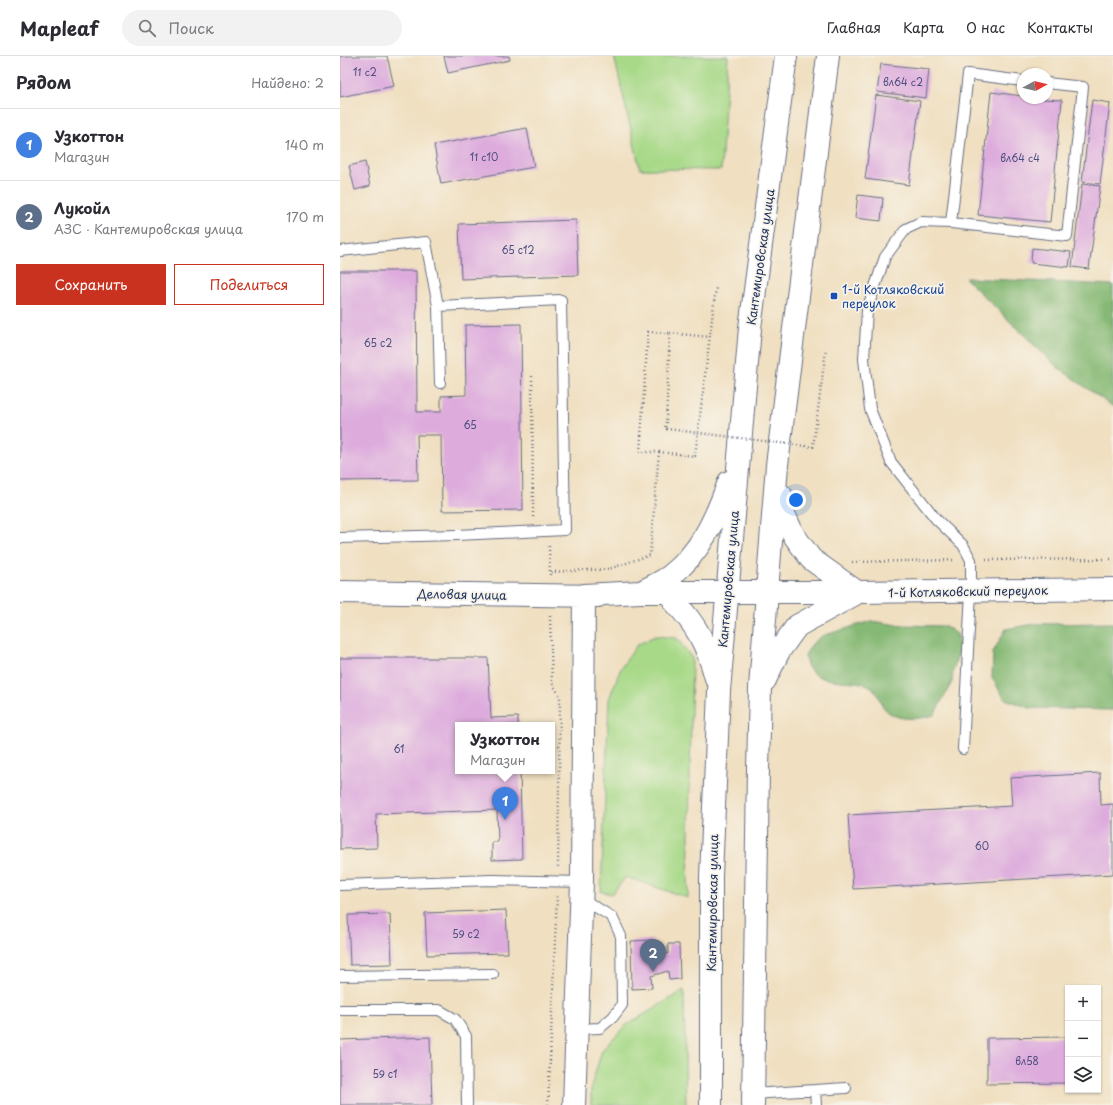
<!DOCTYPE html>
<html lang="ru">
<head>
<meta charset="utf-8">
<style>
  body { margin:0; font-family:"Playpen Sans",sans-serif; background:#f2f2f3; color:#2b2b33 }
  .controls { position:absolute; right:12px; bottom:12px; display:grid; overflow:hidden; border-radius:0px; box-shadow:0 1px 3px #0004 }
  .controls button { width:36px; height:36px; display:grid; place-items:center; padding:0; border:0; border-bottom:1px solid #e1e1e2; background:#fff; color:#2b2b33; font:20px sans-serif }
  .compass { position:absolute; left:677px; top:12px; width:36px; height:36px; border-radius:50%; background:#fff; box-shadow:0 1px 3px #0004; rotate:82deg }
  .you { position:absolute; left:456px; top:444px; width:14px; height:14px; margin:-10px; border:3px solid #fff; border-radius:50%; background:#1a73e8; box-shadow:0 0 0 6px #1a73e833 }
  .badge { display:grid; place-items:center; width:26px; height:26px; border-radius:50%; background:#c8321e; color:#fff; font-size:13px; font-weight:700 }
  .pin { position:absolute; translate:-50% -33px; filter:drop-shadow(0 1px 2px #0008) }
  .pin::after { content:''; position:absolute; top:21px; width:14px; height:12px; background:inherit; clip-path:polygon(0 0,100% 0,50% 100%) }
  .popup { position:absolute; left:115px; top:666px; width:100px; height:52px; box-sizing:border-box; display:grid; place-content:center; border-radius:0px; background:#fff; filter:drop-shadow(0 1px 3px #0005); font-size:13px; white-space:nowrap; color:#7c7c81 }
  .popup b { font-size:15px; color:#2b2b33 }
  .popup::after { content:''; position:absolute; left:50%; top:100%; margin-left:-8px; border:8px solid transparent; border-top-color:#fff }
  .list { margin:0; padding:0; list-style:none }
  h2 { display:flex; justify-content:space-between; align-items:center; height:52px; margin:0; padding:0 16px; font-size:17px }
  h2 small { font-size:13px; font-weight:400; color:#7c7c81 }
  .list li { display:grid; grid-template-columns:26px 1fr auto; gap:12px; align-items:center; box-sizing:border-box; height:72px; padding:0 16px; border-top:1px solid #e1e1e2 }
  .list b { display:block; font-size:15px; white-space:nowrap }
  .list p { margin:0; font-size:13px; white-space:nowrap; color:#7c7c81 }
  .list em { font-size:13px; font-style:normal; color:#7c7c81 }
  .actions { display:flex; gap:8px; padding:12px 16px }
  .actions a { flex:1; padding:9px 0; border:1px solid #c8321e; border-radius:0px; text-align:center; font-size:14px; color:#c8321e }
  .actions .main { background:#c8321e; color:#fff }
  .icon { flex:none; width:22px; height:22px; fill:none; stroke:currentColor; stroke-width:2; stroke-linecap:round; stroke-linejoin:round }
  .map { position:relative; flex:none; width:773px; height:1049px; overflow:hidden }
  header { display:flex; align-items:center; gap:24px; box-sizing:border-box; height:56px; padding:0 20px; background:#fff; border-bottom:1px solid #e1e1e2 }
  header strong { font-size:19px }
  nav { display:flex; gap:22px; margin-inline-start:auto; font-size:14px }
  .search { width:280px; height:36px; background:#f2f2f3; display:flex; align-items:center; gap:10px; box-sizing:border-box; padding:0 14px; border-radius:22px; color:#7c7c81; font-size:15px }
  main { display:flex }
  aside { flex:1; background:#fff }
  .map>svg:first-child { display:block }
  .green { fill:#a8d988; stroke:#628473 }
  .forest { fill:#86b974; stroke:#507469 }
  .building { fill:#ddacdd }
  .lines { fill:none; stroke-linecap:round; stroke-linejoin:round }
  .lane-casing { stroke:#666d80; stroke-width:12 }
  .secondary-casing { stroke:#666d80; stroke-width:24 }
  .path { stroke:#666d80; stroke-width:2.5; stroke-dasharray:1 3; stroke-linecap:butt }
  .lane { stroke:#fff; stroke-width:10 }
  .secondary { stroke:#fff; stroke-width:22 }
  .path-bridge { stroke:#666d80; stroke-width:2.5; stroke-dasharray:1 3; stroke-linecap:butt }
  .transit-dot { fill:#1a4fb4; stroke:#f7f3e8; stroke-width:1.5 }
  .labels { text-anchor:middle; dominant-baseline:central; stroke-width:3.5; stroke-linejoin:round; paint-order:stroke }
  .number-label { font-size:10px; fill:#4c4e7e }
  .street-label { font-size:12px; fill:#1b2f5e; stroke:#f7f3e8 }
  .transit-label { font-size:12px; fill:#164399; stroke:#f7f3e8; text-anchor:start }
</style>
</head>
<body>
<header>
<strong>Mapleaf</strong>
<div class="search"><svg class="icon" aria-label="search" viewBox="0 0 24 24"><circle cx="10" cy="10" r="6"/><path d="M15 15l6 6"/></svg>Поиск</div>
<nav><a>Главная</a><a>Карта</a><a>О нас</a><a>Контакты</a></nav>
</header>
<main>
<aside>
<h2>Рядом<small>Найдено: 2</small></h2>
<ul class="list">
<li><span class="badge" style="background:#3f7fe0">1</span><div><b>Узкоттон</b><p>Магазин</p></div><em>140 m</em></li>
<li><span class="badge" style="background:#5c6f8a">2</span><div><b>Лукойл</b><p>АЗС · Кантемировская улица</p></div><em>170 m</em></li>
</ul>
<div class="actions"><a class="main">Сохранить</a><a>Поделиться</a></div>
</aside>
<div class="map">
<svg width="773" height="1049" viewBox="0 0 773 1049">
  <rect width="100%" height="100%" fill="#f7f3e8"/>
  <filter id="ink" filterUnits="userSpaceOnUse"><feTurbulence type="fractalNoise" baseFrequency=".025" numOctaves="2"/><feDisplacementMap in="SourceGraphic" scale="8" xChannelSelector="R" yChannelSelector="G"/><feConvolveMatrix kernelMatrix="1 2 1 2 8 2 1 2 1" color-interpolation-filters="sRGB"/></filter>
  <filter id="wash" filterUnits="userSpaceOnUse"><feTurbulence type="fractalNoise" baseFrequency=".012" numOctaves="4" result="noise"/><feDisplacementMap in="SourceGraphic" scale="16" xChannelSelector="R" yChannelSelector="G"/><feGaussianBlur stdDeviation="0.9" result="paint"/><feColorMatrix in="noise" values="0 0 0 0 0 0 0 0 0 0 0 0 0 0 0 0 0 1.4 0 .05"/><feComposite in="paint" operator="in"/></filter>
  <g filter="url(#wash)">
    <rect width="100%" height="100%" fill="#f0dfc0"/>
    <path class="green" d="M274 0H388L381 114 300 113Z
      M315 580 337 582 352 602 348 842 286 821 272 838 261 836 269 643 281 612 297 589Z
      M344 934 346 1049H251V1031L262 994 285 970Z"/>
    <path class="forest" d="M625 222 773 229V351L716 310Z
      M531 565 558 569 606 570 617 578 620 591 613 615 612 626 594 659C580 663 558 666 546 654 539 648 539 634 528 629 512 622 479 630 468 611 466 608 466 602 465 599L472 588 482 580Z
      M773 567V654L690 652 665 643 652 622 653 596 666 573 694 568Z"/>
    <g id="blocks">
      <path class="building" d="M0 0H47L54 30 0 41Z
        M104 0H169L170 4 108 17Z
        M541 8 589 13 586 42 537 36Z
        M651 36 683 40V42L722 44 710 166 638 159Z
        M536 39 580 45 569 129 525 123Z
        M752 44 770 47 760 128 742 126Z
        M187 72 194 111 101 128 94 89Z
        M25 106 30 130 15 134 9 110Z
        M742 128 760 130 749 213 732 211Z
        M518 139 543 142 541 165 515 162Z
        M236 164 238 219 121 223 119 168Z
        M692 192 731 196 729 211 691 207Z
        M0 215H76L77 356H101V340L126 339 125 269 181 268 183 454 102 455 101 379H77L78 424 0 425Z
        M0 602H148L151 662 178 661V669H118V715H180L182 803 152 804V786H158L157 754 36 758 37 792 0 793Z
        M760 717 761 749 773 748V818L513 833 508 759 672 750 670 722Z
        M166 854 168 897 87 899 85 857Z
        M50 858 52 908 10 909 8 859Z
        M312 884V894L328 898V888H339L340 923 329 924 328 915 311 920 312 932 292 933 291 885Z
        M90 981 92 1049H0V984Z
        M728 981V1027L647 1028V982Z"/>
    </g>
  </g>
  <g filter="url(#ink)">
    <use href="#blocks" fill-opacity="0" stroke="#666d80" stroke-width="1"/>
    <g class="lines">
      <defs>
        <path id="lane" d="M611 167 628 18 683 25
          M0 195 86 186 98 250 221 244 225 474 117 479 0 482
          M98 250 100 327
          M623 693 631 535V504L623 489 596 463 551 406 530 353 524 303 527 254 545 201 566 173 581 166 611 167 727 180 743 31 707 27
          M0 829 152 824 242 826
          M0 920 153 918
          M0 954H99L115 963 126 980 127 1049
          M237 973 260 972 273 961 282 949 281 880 272 861 241 842
          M475 1034 476 1049
          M413 1038 506 1032"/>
        <path id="secondary" d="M441 439 442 454 453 478 471 503 517 536
          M303 535C312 530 322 526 330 520 361 497 376 461 389 426
          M0 536 258 540
          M244 539 300 536H517L773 533
          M334 545C357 570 367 589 376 622
          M425 624 439 595 457 570 515 538
          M234 1049 242 826 244 539
          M371 1049V820L379 635 410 272 446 0
          M413 1049 418 714 420 632 427 536 437 409 488 0"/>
      </defs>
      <use href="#lane" class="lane-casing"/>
      <use href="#secondary" class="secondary-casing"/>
      <path class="path" d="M330 277 370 281
        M192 320 193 461
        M474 384 486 293
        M319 396 355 400 376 231
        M209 490 210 516
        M646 504 773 503
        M512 506 615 504
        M210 519V516L269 513 310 499 319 396H300L308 276 330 277 326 366
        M210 560 212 627 220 640 218 811
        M208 1049 217 840"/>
      <use href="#lane" class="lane"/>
      <use href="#secondary" class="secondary"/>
      <path class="path-bridge" d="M326 366 325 373H327L473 391 474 384"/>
    </g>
  </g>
  <rect class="transit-dot" x="490" y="236" width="8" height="8" rx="2"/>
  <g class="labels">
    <g class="number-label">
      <text x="25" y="15">11 с2</text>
      <text x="563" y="25">вл64 с2</text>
      <text x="144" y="100">11 с10</text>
      <text x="680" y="101">вл64 с4</text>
      <text x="178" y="193">65 с12</text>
      <text x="38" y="286">65 с2</text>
      <text x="130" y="368">65</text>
      <text x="59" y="692">61</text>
      <text x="642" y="789">60</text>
      <text x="126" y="877">59 с2</text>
      <text x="687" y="1004">вл58</text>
      <text x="45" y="1017">59 с1</text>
    </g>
    <g class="street-label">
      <text transform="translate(420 201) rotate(-82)">Кантемировская улица</text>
      <text transform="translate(388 523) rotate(-85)">Кантемировская улица</text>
      <text transform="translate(628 535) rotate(-1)">1-й Котляковский переулок</text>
      <text transform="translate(122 538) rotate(1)">Деловая улица</text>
      <text transform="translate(372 847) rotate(-89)">Кантемировская улица</text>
    </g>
    <g class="transit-label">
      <text x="502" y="233">1-й Котляковский<tspan x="502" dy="14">переулок</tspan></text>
    </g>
  </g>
</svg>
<div class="controls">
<button>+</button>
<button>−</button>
<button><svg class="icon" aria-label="layers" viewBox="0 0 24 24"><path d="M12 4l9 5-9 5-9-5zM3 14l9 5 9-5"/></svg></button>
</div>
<svg class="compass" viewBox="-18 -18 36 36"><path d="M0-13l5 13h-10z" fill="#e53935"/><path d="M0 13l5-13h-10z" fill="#7c7c81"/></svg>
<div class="you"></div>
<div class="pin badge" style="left:165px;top:764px;background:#3f7fe0">1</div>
<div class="popup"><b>Узкоттон</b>Магазин</div>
<div class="pin badge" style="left:313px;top:916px;background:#5c6f8a">2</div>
</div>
</main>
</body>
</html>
